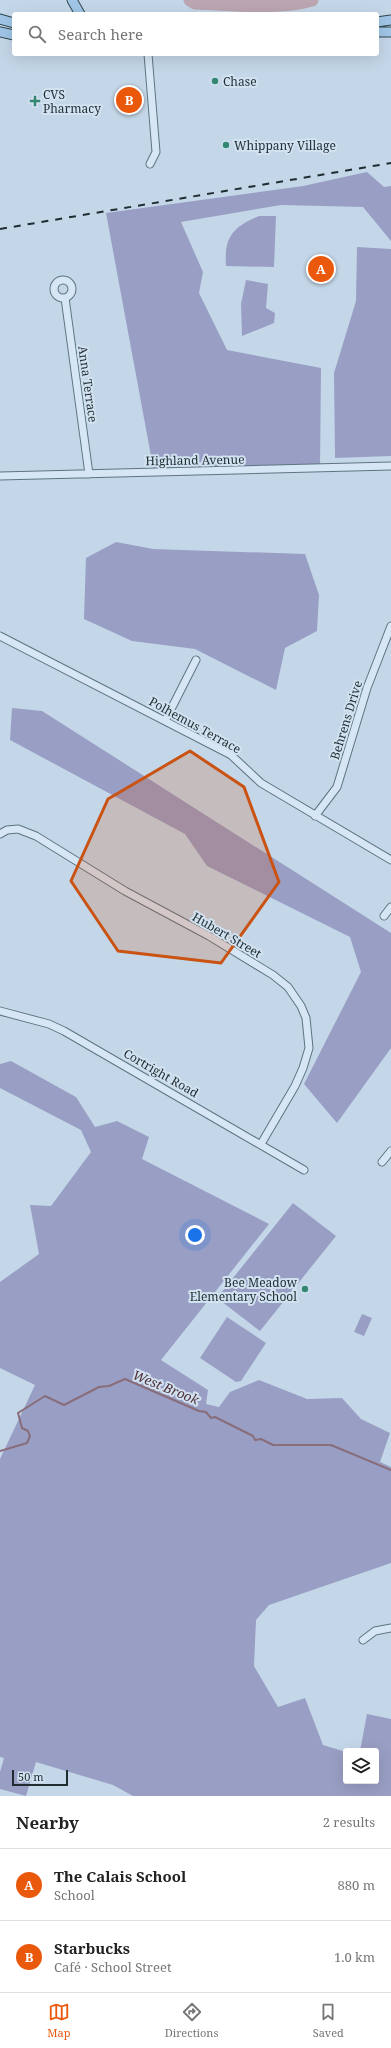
<!DOCTYPE html>
<html lang="en">
<head>
<meta charset="utf-8">
<style>
  body { margin:0; font-family:"Noto Serif",serif; background:#f6f6f6; color:#222 }
  .controls { position:absolute; right:12px; bottom:12px; display:grid; overflow:hidden; border-radius:4px; box-shadow:0 4px 16px #0002 }
  .controls button { width:36px; height:36px; display:grid; place-items:center; padding:0; border:0; border-bottom:1px solid #e0e0e0; background:#fff; color:#222; font:20px sans-serif }
  .scale { position:absolute; left:12px; bottom:10px; width:56px; box-sizing:border-box; padding-left:4px; border:2px solid #1f2d32; border-top:0; font-size:11px; line-height:14px; white-space:nowrap; color:#1f2d32; -webkit-text-stroke:3px #d2e2f0; paint-order:stroke }
  .you { position:absolute; left:195px; top:1235px; width:14px; height:14px; margin:-10px; border:3px solid #fff; border-radius:50%; background:#1a73e8; box-shadow:0 0 0 6px #1a73e833 }
  .badge { display:grid; place-items:center; width:26px; height:26px; border-radius:50%; background:#ea580c; color:#fff; font-size:13px; font-weight:700 }
  .pin { position:absolute; translate:-50% -50%; border:2px solid #fff; box-shadow:0 1px 4px #0006 }
  .list { margin:0; padding:0; list-style:none }
  h2 { display:flex; justify-content:space-between; align-items:center; height:52px; margin:0; padding:0 16px; font-size:17px }
  h2 small { font-size:13px; font-weight:400; color:#767676 }
  .list li { display:grid; grid-template-columns:26px 1fr auto; gap:12px; align-items:center; box-sizing:border-box; height:72px; padding:0 16px; border-top:1px solid #e0e0e0 }
  .list b { display:block; font-size:15px; white-space:nowrap }
  .list p { margin:0; font-size:13px; white-space:nowrap; color:#767676 }
  .list em { font-size:13px; font-style:normal; color:#767676 }
  .icon { flex:none; width:22px; height:22px; fill:none; stroke:currentColor; stroke-width:2; stroke-linecap:round; stroke-linejoin:round }
  .map { position:relative; flex:none; width:391px; height:1796px; overflow:hidden }
  .search { position:absolute; background:#fff; box-shadow:0 4px 16px #0002; left:12px; right:12px; top:12px; height:44px; display:flex; align-items:center; gap:10px; box-sizing:border-box; padding:0 14px; border-radius:4px; color:#767676; font-size:15px }
  .sheet { height:196px; background:#fff }
  nav { display:flex; justify-content:space-around; align-items:center; box-sizing:border-box; height:56px; border-top:1px solid #e0e0e0; background:#fff; font-size:11px; color:#767676 }
  nav a { display:grid; justify-items:center; gap:2px }
  nav .on { color:#ea580c }
  .map>svg:first-child { display:block }
  .green { fill:#999ec4 }
  .lines { fill:none; stroke-linecap:round; stroke-linejoin:round }
  .stream { stroke:#886d7a; stroke-width:2 }
  .river { stroke:#bba5b1; stroke-width:13 }
  .minor-casing { stroke:#5c7580; stroke-width:9 }
  .major-casing { stroke:#30474e; stroke-width:11 }
  .minor { stroke:#d6e6f4; stroke-width:7 }
  .major { stroke:#a0c6e7; stroke-width:9 }
  .rail { stroke:#1f2d32; stroke-width:2; stroke-dasharray:7 7; stroke-linecap:butt }
  .marked { fill:#ca5212; fill-opacity:0.2; stroke:#ca5212; stroke-width:3; stroke-linejoin:round }
  .poi-dot { fill:#348773; stroke:#d2e2f0; stroke-width:1.5 }
  .labels { text-anchor:middle; dominant-baseline:central; stroke-width:4; stroke-linejoin:round; paint-order:stroke }
  .poi-label { font-size:12px; fill:#1f2d32; stroke:#d2e2f0; text-anchor:start }
  .street-label { font-size:12px; fill:#1f2d32; stroke:#d2e2f0 }
  .water-label { font-size:13px; font-style:italic; fill:#503039; stroke:#d2e2f0 }
</style>
</head>
<body>
<div class="map">
<svg width="391" height="1796" viewBox="0 0 391 1796">
  <rect width="100%" height="100%" fill="#c4d7e8"/>
  <path class="green" d="M367 172 384 187 391 186V241L363 207 281 205 181 222 203 272 199 293 227 350 321 368 320 468 154 472 106 213 303 186Z
    M259 216H276L274 267 226 266C224 238 232 227 259 216Z
    M357 247 391 249V456L335 458 334 373 356 301Z
    M246 280 268 284 266 308 275 313 274 323 242 336 241 304Z
    M116 542 153 549 305 554 319 595 317 631 285 648 276 690 195 649 132 641 84 619 86 558Z
    M12 708 42 711 391 933V1048L337 1123 304 1084 361 972 350 937 207 866 185 834 10 740Z
    M11 1061 76 1097 95 1127 117 1121 149 1137 142 1159 269 1224 161 1360 208 1390 206 1404 219 1407 230 1392 259 1380 307 1399 342 1398 361 1419 390 1433 380 1462 391 1467V1563L269 1605 256 1620 254 1666 278 1707 305 1698 323 1745 346 1752V1781H376V1751H360L367 1714 391 1719V1796H133L113 1785 36 1762 26 1796 0 1789V1772L4 1758 0 1757V1459L35 1385 0 1368V1282L39 1254 30 1205 51 1206 91 1152 81 1130 0 1088V1064Z
    M293 1203 336 1236 260 1331 217 1298Z
    M362 1314 372 1318 364 1336 354 1332Z
    M227 1317 266 1343 241 1381 236 1382 200 1358Z"/>
  <g class="lines">
    <path class="stream" d="M0 1451 27 1443 30 1436 28 1431 22 1428 18 1413 45 1396 64 1405 99 1387 109 1386 125 1379 199 1411 206 1412 211 1418 215 1417 253 1436 255 1440 261 1439 273 1445H331L391 1470"/>
    <path class="river" d="M190 0 195 3C231 4 277 10 312 0"/>
    <defs>
      <path id="minor" d="M148 54 156 152 150 164
        M54 289a9 9 0 1 1 18 0a9 9 0 1 1-18 0Z
        M65 298 89 474
        M0 476 391 466
        M0 636 231 755 261 783 391 860
        M165 721 196 660
        M315 816 337 787 367 688 391 626
        M0 834 7 830 18 829 36 836 125 891 209 936 273 975 288 987 301 1006 306 1018 309 1048 303 1068 295 1086 261 1144
        M384 916 391 907
        M0 1011 49 1024 64 1031 304 1170
        M382 1162 391 1151
        M363 1640 375 1631 391 1628"/>
      <path id="major" d="M72 0 80 14
        M0 19 14 23
        M377 22 391 20
        M0 32 14 35
        M377 32H391"/>
    </defs>
    <use href="#minor" class="minor-casing"/>
    <use href="#major" class="major-casing"/>
    <use href="#minor" class="minor"/>
    <use href="#major" class="major"/>
    <path class="rail" d="M0 229 391 163"/>
  </g>
  <path class="marked" d="M190 751 244 787 279 882 221 963 118 951 71 881 108 799Z"/>
  <g class="poi-dot">
    <circle cx="215" cy="81" r="4"/>
    <path d="M33 95h4v4h4v4h-4v4h-4v-4h-4v-4h4z"/>
    <circle cx="226" cy="145" r="4"/>
    <circle cx="305" cy="1289" r="4"/>
  </g>
  <g class="labels">
    <g class="poi-label">
      <text x="223" y="81">Chase</text>
      <text x="43" y="94">CVS<tspan x="43" dy="14">Pharmacy</tspan></text>
      <text x="234" y="145">Whippany Village</text>
      <text x="297" y="1282" text-anchor="end">Bee Meadow<tspan x="297" dy="14">Elementary School</tspan></text>
    </g>
    <g class="street-label">
      <text transform="translate(88 384) rotate(82)">Anna Terrace</text>
      <text transform="translate(195 460) rotate(-1)">Highland Avenue</text>
      <text transform="translate(346 720) rotate(-73)">Behrens Drive</text>
      <text transform="translate(195 725) rotate(29)">Polhemus Terrace</text>
      <text transform="translate(227 935) rotate(30)">Hubert Street</text>
      <text transform="translate(161 1073) rotate(30)">Cortright Road</text>
    </g>
    <g class="water-label">
      <text transform="translate(166 1387) rotate(22)">West Brook</text>
    </g>
  </g>
</svg>
<div class="controls">
<button><svg class="icon" aria-label="layers" viewBox="0 0 24 24"><path d="M12 4l9 5-9 5-9-5zM3 14l9 5 9-5"/></svg></button>
</div>
<div class="scale">50 m</div>
<div class="you"></div>
<div class="pin badge" style="left:321px;top:269px">A</div>
<div class="pin badge" style="left:129px;top:100px">B</div>
<div class="search"><svg class="icon" aria-label="search" viewBox="0 0 24 24"><circle cx="10" cy="10" r="6"/><path d="M15 15l6 6"/></svg>Search here</div>
</div>
<section class="sheet">
<h2>Nearby<small>2 results</small></h2>
<ul class="list">
<li><span class="badge">A</span><div><b>The Calais School</b><p>School</p></div><em>880 m</em></li>
<li><span class="badge">B</span><div><b>Starbucks</b><p>Café · School Street</p></div><em>1.0 km</em></li>
</ul>
</section>
<nav>
<a class="on"><svg class="icon" aria-label="map" viewBox="0 0 24 24"><path d="M3 6l6-2 6 2 6-2v14l-6 2-6-2-6 2zM9 4v14M15 6v14"/></svg>Map</a>
<a><svg class="icon" aria-label="directions" viewBox="0 0 24 24"><path d="M12 3l9 9-9 9-9-9zM9 14v-3h6M13 9l2 2-2 2"/></svg>Directions</a>
<a><svg class="icon" aria-label="saved" viewBox="0 0 24 24"><path d="M7 4h10v16l-5-4-5 4z"/></svg>Saved</a>
</nav>
</body>
</html>
